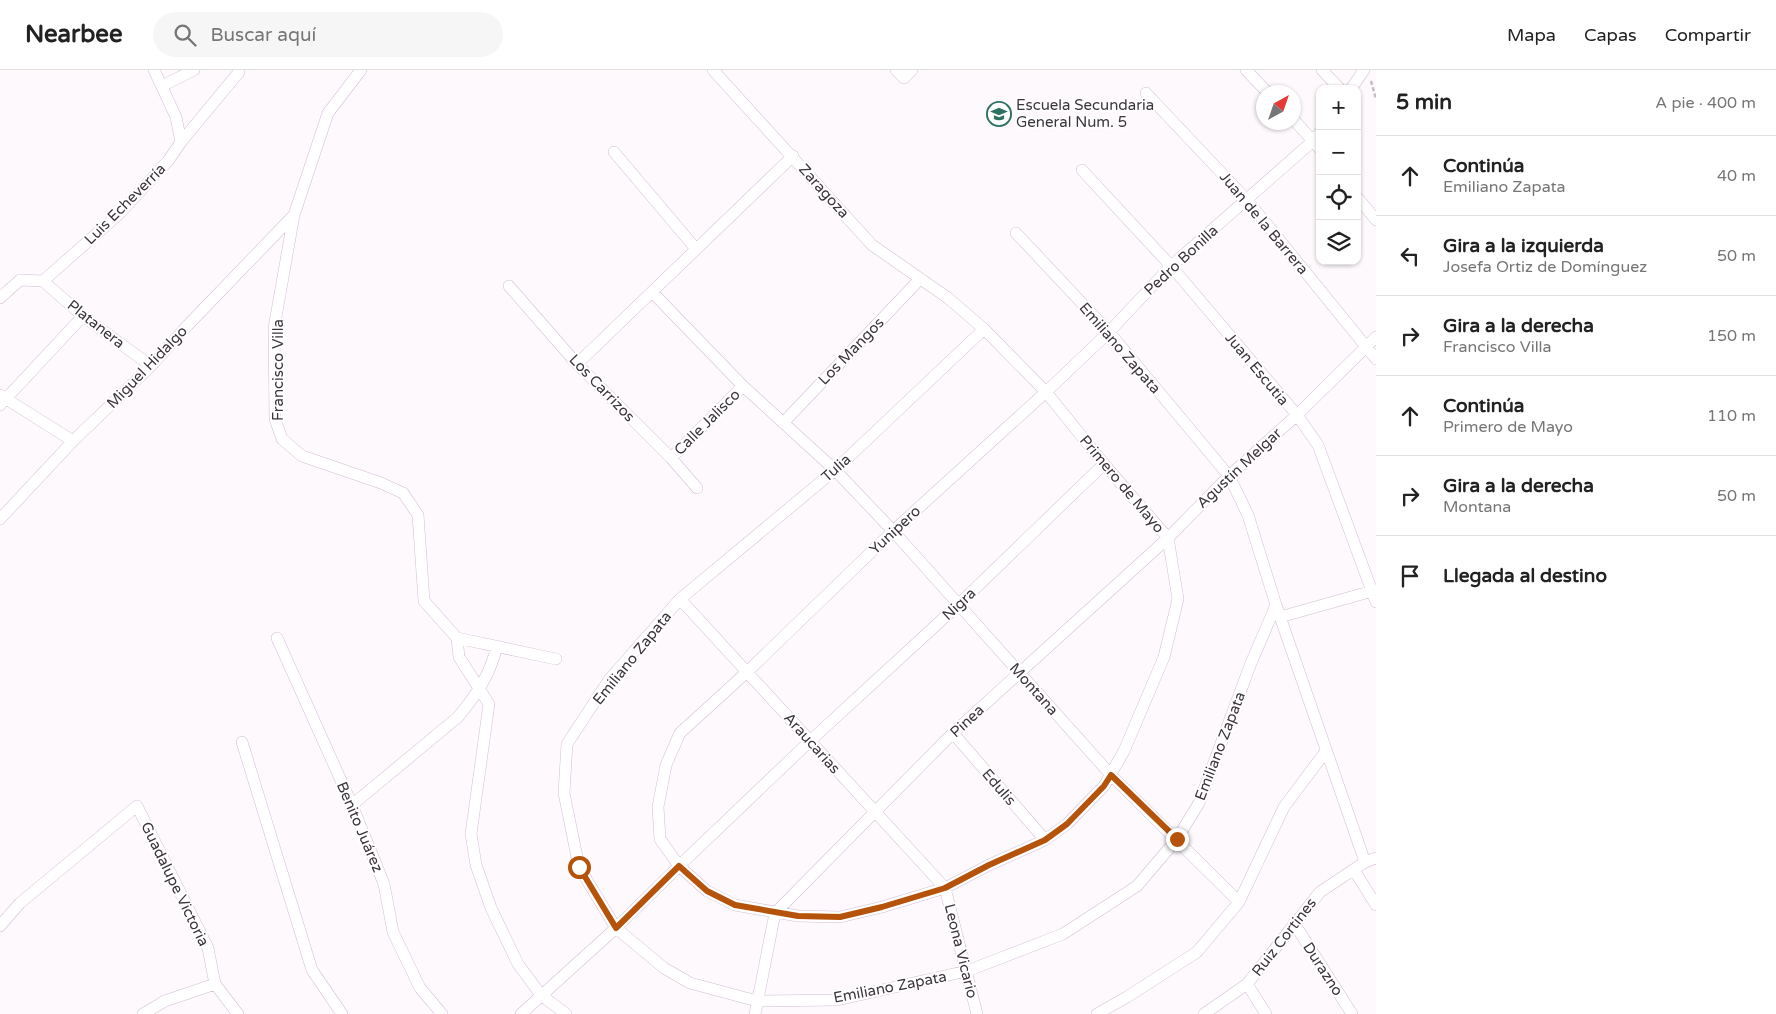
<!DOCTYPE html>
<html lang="es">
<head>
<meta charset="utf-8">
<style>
  body { margin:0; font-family:"Varela Round",sans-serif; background:#f6f6f6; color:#222 }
  .controls { position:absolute; right:15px; top:15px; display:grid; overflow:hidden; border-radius:10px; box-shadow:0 1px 4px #0004 }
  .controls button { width:45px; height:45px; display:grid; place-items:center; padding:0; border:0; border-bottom:1px solid #e0e0e0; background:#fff; color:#222; font:25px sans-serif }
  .compass { position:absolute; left:1256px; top:15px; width:45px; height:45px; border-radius:50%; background:#fff; box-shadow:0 1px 4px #0004; rotate:40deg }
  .stop { position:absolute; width:15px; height:15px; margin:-11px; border:4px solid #b45309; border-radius:50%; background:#fff }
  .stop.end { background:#b45309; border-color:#fff; box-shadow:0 1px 5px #0008 }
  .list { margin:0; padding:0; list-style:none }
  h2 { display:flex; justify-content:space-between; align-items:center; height:65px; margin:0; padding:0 20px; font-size:21px }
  h2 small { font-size:16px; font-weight:400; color:#767676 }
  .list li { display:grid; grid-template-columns:32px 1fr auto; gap:15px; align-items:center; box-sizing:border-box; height:80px; padding:0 20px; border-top:1px solid #e0e0e0 }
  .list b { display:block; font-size:19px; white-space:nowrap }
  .list p { margin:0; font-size:16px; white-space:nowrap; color:#767676 }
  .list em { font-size:16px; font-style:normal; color:#767676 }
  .icon { flex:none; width:28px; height:28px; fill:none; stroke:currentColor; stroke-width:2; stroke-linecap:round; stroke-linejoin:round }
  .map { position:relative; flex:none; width:1376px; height:944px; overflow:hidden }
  header { display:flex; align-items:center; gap:30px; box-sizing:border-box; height:70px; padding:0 25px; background:#fff; border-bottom:1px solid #e0e0e0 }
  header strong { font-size:24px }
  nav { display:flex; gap:28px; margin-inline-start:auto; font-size:18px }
  .search { width:350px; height:45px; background:#f6f6f6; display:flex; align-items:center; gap:12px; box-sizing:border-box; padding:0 18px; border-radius:28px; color:#767676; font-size:19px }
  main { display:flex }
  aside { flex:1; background:#fff }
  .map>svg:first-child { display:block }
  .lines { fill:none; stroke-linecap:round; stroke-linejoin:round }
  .minor-casing { stroke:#d4bed4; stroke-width:12 }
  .path { stroke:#c3bec3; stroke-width:2.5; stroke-dasharray:4 2.5; stroke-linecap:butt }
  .minor { stroke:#fff; stroke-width:11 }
  .route { stroke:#b45309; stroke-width:6 }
  .labels { text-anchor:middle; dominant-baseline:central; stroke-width:4; stroke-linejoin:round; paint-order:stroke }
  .poi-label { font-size:15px; fill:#3d353d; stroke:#fff; text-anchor:start }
  .street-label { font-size:15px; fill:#3d353d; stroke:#fff }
</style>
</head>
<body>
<header>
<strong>Nearbee</strong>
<div class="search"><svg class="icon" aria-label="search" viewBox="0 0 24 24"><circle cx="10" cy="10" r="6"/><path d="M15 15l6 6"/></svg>Buscar aquí</div>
<nav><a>Mapa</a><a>Capas</a><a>Compartir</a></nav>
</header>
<main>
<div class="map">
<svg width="1376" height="944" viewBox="0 0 1376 944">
  <rect width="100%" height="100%" fill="#fdf9fd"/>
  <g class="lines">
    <defs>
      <path id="minor" d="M154 0 176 47 181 72
        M361 0 328 43 294 145 274 258 275 349 282 369 302 386 381 413 403 423 418 445 424 531 457 568 556 589
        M713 0 872 175 948 228 984 259 1046 322 1104 394 1168 468 1178 529 1164 587 1124 681 1104 716 1067 754 1045 770 989 795 945 818 882 837 840 847 798 846 735 835 707 821 679 796 660 769 658 737 666 695 680 663 747 602 893 461 1046 322 1109 262 1171 196 1313 71 1320 62
        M896 0 904 8 912 0
        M1246 0 1267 22
        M1322 0 1340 19
        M162 16 194 0
        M1351 19 1364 0
        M1146 23 1247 130 1376 289
        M1294 50 1320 79
        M614 82 696 179
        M1082 100 1171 196 1297 345 1318 375 1376 532
        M1357 127 1376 150
        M1016 163 1109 262 1229 406 1248 445 1276 535 1365 792
        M43 211 83 246 151 296
        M509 216 577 294 671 388 697 418
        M652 222 743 316 835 400 893 461 1111 705 1239 832
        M0 228 20 210 43 211 119 144 168 91 181 72 239 2V0
        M984 259 835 400 680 529 609 610 567 674 564 723 579 797 616 858 664 898 690 913 757 931 837 930 967 901 1063 864 1137 816 1177 769 1199 733 1251 593 1276 535
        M577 294 793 86
        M0 325 73 371
        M0 335 83 246
        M783 353 920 209
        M671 388 743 316
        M0 449 73 371 151 296 188 255 294 145
        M680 529 945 818 977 944
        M1280 547 1376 520
        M277 568 352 735 384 814 393 862 420 918 442 944
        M457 568 459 587 489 634 471 764 476 795 491 838 518 894 541 925 566 944
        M953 663 1045 770
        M242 672 312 900 342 944
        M352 735 458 647C477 624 490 605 497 576
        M1354 800 1376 835
        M1294 853 1352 944
        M0 856 20 833 137 736 208 878 215 914 238 944
        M1247 914 1266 944
        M143 944 165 931 215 914
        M521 944 616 858 679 796 810 671 958 535 1104 394
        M755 944 775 843 953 663 1168 468 1229 406 1297 345 1376 267
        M1097 944 1127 927 1197 882 1239 832 1284 737 1326 681
        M1204 944 1247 914 1320 822 1365 792 1376 788"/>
    </defs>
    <use href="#minor" class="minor-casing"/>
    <path class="path" d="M1371 11 1376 29"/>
    <use href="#minor" class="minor"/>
  </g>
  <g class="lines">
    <path class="route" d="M579 797 616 858 679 796 707 821 735 835 798 846 840 847 882 837 945 818 989 795 1045 770 1067 754 1104 716 1111 705 1177 769"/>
  </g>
  <defs>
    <symbol id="school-ring" viewBox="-11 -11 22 22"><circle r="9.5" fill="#fff" stroke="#2d7163" stroke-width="1.5"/><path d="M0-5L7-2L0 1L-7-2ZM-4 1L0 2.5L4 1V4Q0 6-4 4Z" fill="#2d7163"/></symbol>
  </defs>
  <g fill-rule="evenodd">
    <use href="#school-ring" x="985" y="30" width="28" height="28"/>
  </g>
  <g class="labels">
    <g class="poi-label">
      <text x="1016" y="35">Escuela Secundaria<tspan x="1016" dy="17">General Num. 5</tspan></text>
    </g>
    <g class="street-label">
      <text transform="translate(824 121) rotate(48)">Zaragoza</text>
      <text transform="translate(125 134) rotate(-45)">Luis Echeverría</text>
      <text transform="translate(1264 153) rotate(50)">Juan de la Barrera</text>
      <text transform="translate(1181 190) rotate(-43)">Pedro Bonilla</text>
      <text transform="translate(96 254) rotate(38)">Platanera</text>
      <text transform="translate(1120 278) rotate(49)">Emiliano Zapata</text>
      <text transform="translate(851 281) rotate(-46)">Los Mangos</text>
      <text transform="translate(147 297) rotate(-46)">Miguel Hidalgo</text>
      <text transform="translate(1257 299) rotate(50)">Juan Escutia</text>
      <text transform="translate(278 300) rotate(-90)">Francisco Villa</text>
      <text transform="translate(602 318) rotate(46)">Los Carrizos</text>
      <text transform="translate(707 352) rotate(-45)">Calle Jalisco</text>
      <text transform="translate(836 398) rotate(-42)">Tulia</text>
      <text transform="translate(1239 398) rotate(-43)">Agustín Melgar</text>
      <text transform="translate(1122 414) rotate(50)">Primero de Mayo</text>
      <text transform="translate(895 460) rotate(-43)">Yunipero</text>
      <text transform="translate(959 534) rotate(-43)">Nigra</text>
      <text transform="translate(632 588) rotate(-51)">Emiliano Zapata</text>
      <text transform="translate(1034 619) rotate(48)">Montana</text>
      <text transform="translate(967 651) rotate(-43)">Pinea</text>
      <text transform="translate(812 673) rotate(48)">Araucarias</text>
      <text transform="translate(1220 676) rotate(-69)">Emiliano Zapata</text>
      <text transform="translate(999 717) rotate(49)">Edulis</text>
      <text transform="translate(360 757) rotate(67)">Benito Juárez</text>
      <text transform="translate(175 814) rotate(64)">Guadalupe Victoria</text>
      <text transform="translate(1284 867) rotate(-52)">Ruiz Cortines</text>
      <text transform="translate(961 881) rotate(76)">Leona Vicario</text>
      <text transform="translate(1323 899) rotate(57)">Durazno</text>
      <text transform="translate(890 917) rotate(-11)">Emiliano Zapata</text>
    </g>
  </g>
</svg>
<div class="controls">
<button>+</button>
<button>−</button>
<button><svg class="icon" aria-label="locate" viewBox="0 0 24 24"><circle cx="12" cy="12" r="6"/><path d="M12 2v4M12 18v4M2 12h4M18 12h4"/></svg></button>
<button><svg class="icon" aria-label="layers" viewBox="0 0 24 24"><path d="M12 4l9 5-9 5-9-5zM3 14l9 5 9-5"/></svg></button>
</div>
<svg class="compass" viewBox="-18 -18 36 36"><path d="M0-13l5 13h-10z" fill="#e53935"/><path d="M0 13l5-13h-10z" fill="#767676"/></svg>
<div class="stop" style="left:579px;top:797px"></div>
<div class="stop end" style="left:1177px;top:769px"></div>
</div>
<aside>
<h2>5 min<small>A pie · 400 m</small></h2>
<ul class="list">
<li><svg class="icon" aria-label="ahead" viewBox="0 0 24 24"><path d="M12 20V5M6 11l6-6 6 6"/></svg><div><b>Continúa</b><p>Emiliano Zapata</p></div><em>40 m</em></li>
<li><svg class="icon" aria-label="left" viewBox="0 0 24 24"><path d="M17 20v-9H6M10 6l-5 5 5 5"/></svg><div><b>Gira a la izquierda</b><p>Josefa Ortiz de Domínguez</p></div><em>50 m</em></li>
<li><svg class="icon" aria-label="right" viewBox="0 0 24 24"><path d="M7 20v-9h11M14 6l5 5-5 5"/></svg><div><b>Gira a la derecha</b><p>Francisco Villa</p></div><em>150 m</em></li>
<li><svg class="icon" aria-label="ahead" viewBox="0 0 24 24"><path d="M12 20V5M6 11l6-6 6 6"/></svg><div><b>Continúa</b><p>Primero de Mayo</p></div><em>110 m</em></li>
<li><svg class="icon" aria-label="right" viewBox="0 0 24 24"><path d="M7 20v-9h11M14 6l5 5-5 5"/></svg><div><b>Gira a la derecha</b><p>Montana</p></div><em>50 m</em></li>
<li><svg class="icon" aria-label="arrive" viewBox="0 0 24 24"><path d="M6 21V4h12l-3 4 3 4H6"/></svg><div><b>Llegada al destino</b></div></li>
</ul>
</aside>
</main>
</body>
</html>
